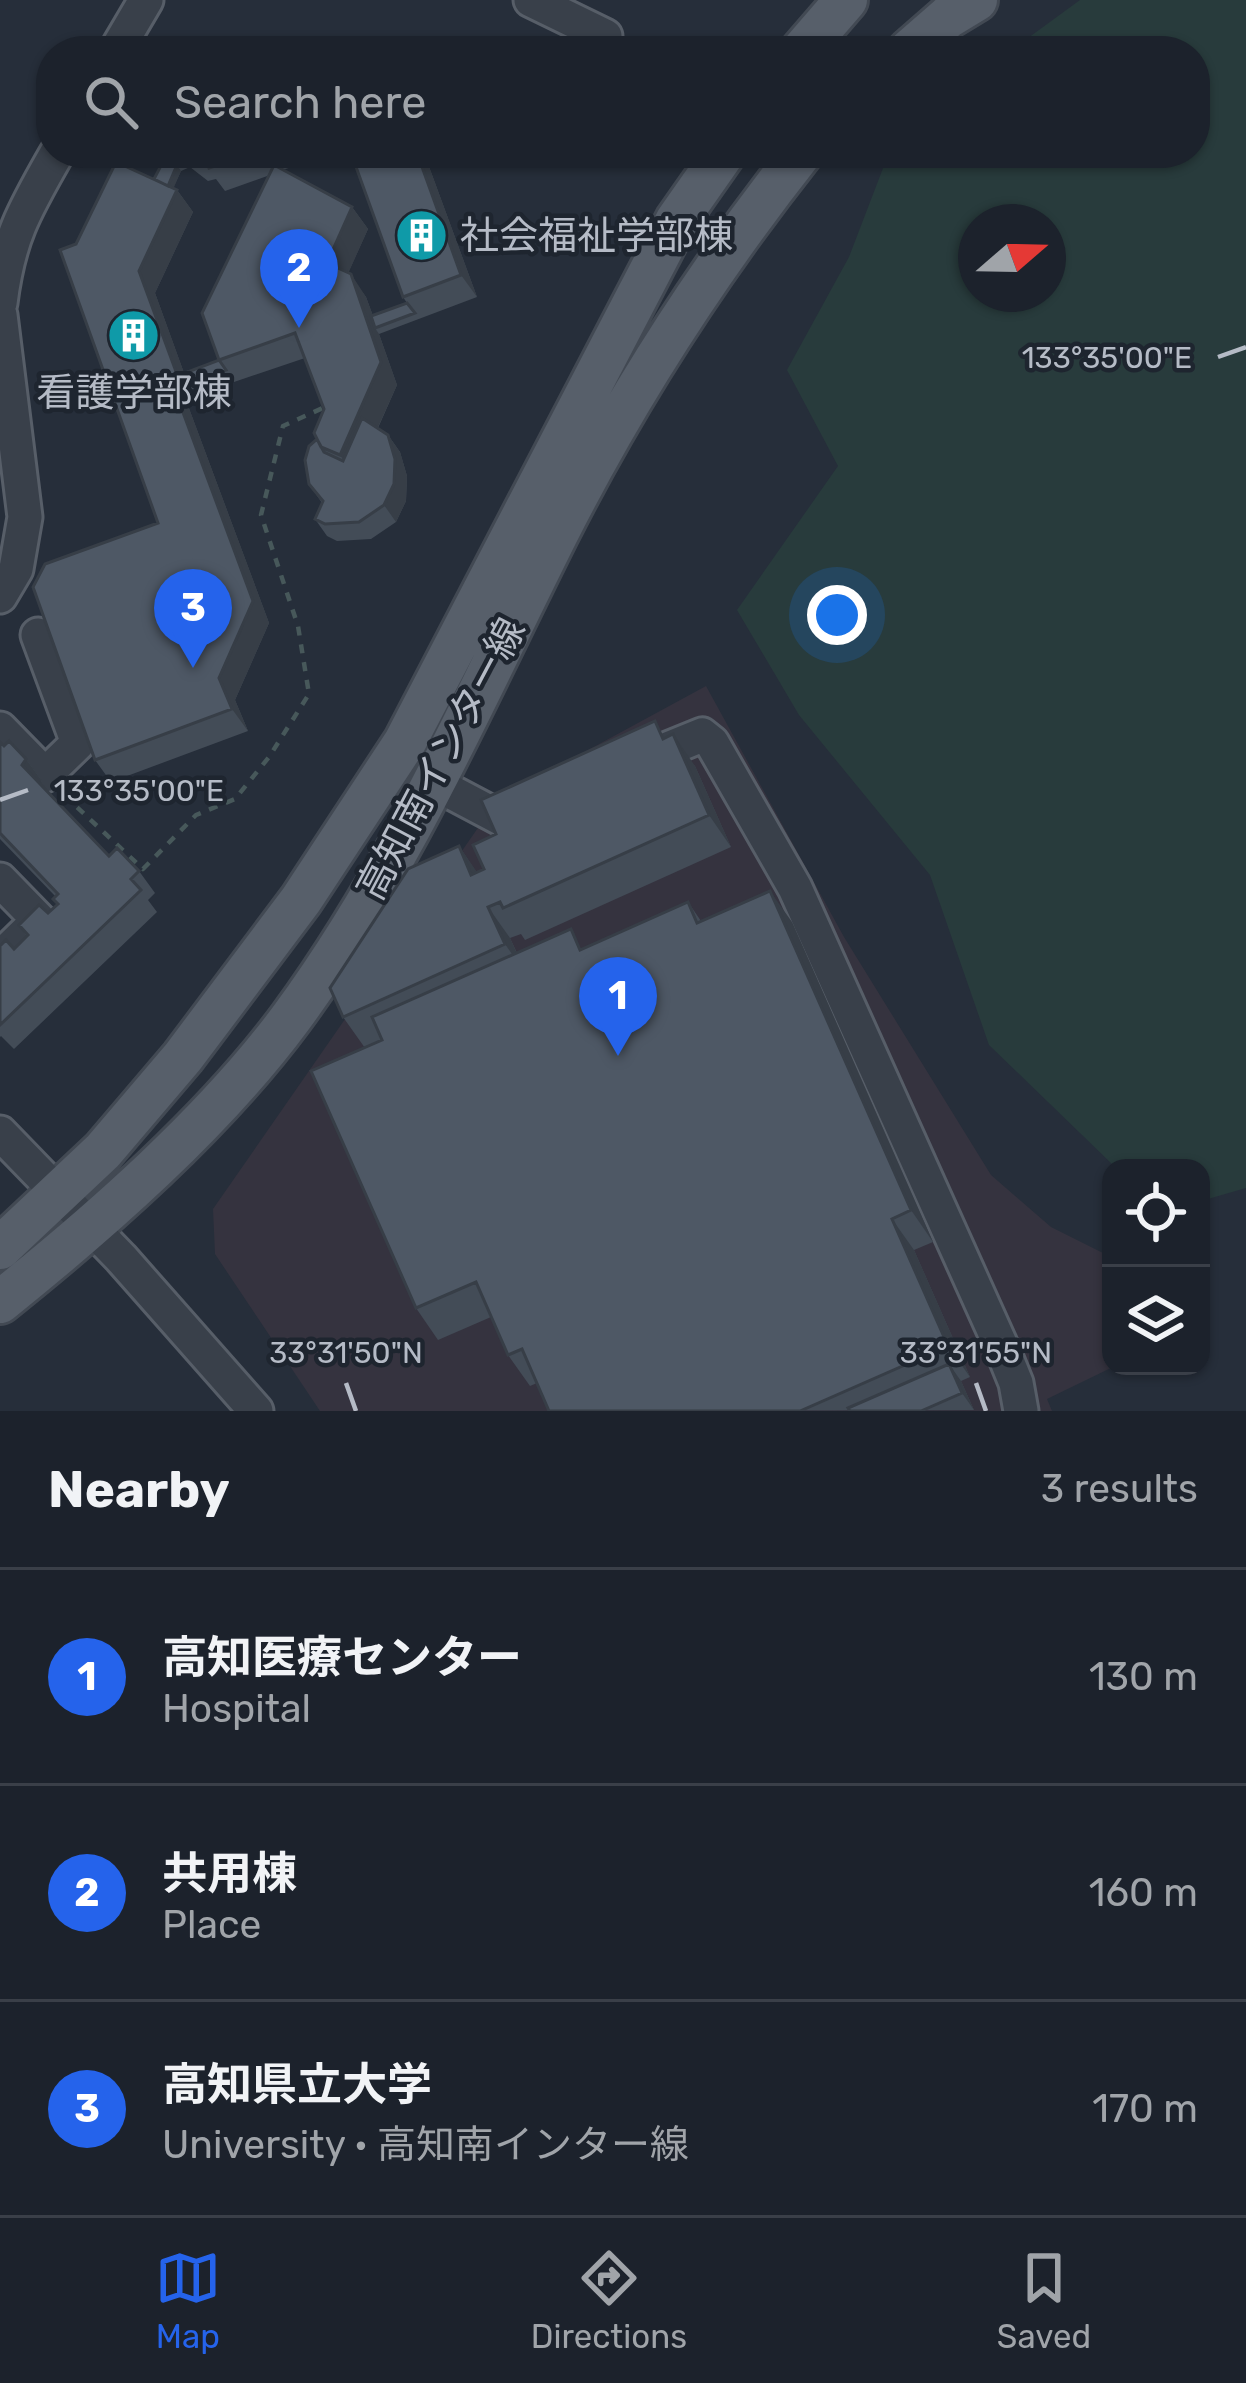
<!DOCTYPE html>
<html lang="en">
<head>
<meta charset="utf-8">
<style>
  body { margin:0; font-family:Rubik,"Noto Sans JP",sans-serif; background:#292f38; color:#f1f3f6 }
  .controls { position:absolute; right:36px; bottom:36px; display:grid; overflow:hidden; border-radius:24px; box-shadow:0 3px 9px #0004 }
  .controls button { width:108px; height:108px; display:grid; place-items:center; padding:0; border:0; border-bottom:3px solid #3a3f48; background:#1c222c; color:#f1f3f6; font:60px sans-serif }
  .compass { position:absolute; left:958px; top:204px; width:108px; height:108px; border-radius:50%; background:#1c222c; box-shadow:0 3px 9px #0004; rotate:70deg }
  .you { position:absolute; left:837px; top:615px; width:42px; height:42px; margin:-30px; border:9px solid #fff; border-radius:50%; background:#1a73e8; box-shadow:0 0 0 18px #1a73e833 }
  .badge { display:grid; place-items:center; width:78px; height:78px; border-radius:50%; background:#2563eb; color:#fff; font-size:39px; font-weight:700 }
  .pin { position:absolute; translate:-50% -99px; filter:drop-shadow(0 3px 6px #0008) }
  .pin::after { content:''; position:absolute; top:63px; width:42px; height:36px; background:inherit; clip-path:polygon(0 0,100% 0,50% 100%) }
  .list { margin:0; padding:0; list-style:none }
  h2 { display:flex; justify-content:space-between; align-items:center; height:156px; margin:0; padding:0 48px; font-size:51px }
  h2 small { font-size:39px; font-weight:400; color:#a0a4a9 }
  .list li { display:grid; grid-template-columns:78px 1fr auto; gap:36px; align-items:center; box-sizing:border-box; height:216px; padding:0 48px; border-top:3px solid #3a3f48 }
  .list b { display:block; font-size:45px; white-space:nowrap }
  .list p { margin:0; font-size:39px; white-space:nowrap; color:#a0a4a9 }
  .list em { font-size:39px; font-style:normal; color:#a0a4a9 }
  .icon { flex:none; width:66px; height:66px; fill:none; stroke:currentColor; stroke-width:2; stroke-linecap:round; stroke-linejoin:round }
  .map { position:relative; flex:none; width:1246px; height:1411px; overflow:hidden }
  .search { position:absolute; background:#1c222c; box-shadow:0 3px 9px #0004; left:36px; right:36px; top:36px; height:132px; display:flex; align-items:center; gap:30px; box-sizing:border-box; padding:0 42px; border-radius:48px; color:#a0a4a9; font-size:45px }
  .sheet { height:804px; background:#1c222c }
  nav { display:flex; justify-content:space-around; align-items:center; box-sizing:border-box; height:168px; border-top:3px solid #3a3f48; background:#1c222c; font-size:33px; color:#a0a4a9 }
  nav a { display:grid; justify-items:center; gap:6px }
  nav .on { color:#2563eb }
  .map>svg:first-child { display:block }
  .medical { fill:#35333f }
  .green { fill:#283b3c; fill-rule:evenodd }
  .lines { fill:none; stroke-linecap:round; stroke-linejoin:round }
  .minor-casing { stroke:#575e68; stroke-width:39 }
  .major-casing { stroke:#424953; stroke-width:48 }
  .path { stroke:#47585a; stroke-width:4.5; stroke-dasharray:9 9; stroke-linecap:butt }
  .minor { stroke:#39404a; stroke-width:33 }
  .major { stroke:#575f6a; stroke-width:42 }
  .wall { fill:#434c57; fill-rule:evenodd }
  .shaded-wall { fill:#373e47 }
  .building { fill:#4e5865; stroke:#373e47; stroke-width:3 }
  .ticks { fill:none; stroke:#b5bbc6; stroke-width:4.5 }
  .labels { text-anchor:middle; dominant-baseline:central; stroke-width:9; stroke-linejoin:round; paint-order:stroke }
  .poi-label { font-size:39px; fill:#b5bbc6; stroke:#1e252f; text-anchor:start }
  .street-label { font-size:39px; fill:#b5bbc6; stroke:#1e252f }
  .ticks-label { font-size:30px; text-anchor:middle; fill:#b5bbc6; stroke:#1e252f; stroke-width:9; stroke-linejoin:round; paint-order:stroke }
</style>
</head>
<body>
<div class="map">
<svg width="1246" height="1411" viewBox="0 0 1246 1411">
  <rect width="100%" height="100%" fill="#262e3a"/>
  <path class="medical" d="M706 686 844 937 991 1175 1051 1227 1111 1257V1366H1115L1047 1399 1052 1411H320L215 1254 213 1209 498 799Z"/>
  <path class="green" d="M1080 0H1246V1188L1201 1201V1168H1119L1112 1164 989 1045 930 875 799 715 737 610 838 466 787 370 849 257 885 163 895 153H1195V51H1010ZM976 222H1048V294H976Z"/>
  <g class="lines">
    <defs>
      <path id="minor" d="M531 0 605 36
        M116 51 146 0
        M0 303C8 237 25 209 57 153
        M0 315 25 517 16 569 0 596
        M0 729 45 775 78 743 38 635
        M638 761 702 735 712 743 795 888 1001 1346 1016 1383 1021 1411
        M436 784 506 821 526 814
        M0 880 39 920 0 958
        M0 1133 121 1258 256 1411"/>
      <path id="major" d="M802 51 846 0
        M909 51 948 17 976 0
        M0 1248 103 1151 183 1057 301 900 405 742 677 220 724 153
        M0 1302C101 1221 214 1122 291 1018 402 867 474 699 557 534 626 398 707 272 801 153"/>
    </defs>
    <use href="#minor" class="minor-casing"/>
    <use href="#major" class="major-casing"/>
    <path class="path" d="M64 795 143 869 196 815 235 799 269 757 309 694 298 626 261 515 283 426 325 407"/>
    <use href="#minor" class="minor"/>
    <use href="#major" class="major"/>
  </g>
  <path class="wall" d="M170 153H330L283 170 352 207 368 229 348 273 366 297 373 316 407 303 403 297 424 153 477 297 379 334 397 385 378 428 388 435 400 452 407 476 406 501 396 522 371 539 337 541 327 536 315 519 322 503 309 484 324 409 305 358 234 382 230 376 190 390 194 400 187 403 269 623 235 700 248 731 111 782 95 760 158 523 76 244 154 179ZM190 167 208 181 216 179 225 191 270 175 219 360 184 373 155 293 193 212 177 190 173 188 181 171Z
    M666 737 695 766 731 847 525 940 521 934 510 938 517 953 584 948 688 902 701 921 792 922 933 1242 914 1250 970 1377 961 1381 974 1410 549 1411 537 1383 530 1386 508 1355 491 1317 438 1340 416 1308 365 1048 343 1017 459 846 477 873 484 869 496 834Z
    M0 742 26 759 42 781 40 784 109 856 139 871 155 893 148 900 157 912 14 1049 1 1036 0 1037V946L14 949 27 937 19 925 48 913 57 904 53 899 55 896 0 839Z"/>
  <path class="shaded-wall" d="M417 153H424L477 297 461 275Z
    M177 165 181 171 168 201 164 195Z
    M177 190 193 212 155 293 188 384H186L194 400 178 377 139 271Z
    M352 207 368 229 343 285 327 263Z
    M351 274 366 297 377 327 375 328 379 334 397 385 355 478 340 455Z
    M171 380 187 403 269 623 235 700 248 731 232 709 219 678Z
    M388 435 400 452 407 476 406 501 396 522 384 505Z
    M673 734 695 766 731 847 709 815Z
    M26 759 42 781 38 787 22 765Z
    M459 846 481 878 493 907 471 875Z
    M770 891 792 922 933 1242 911 1210Z
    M488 907 510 938 527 976 505 944Z
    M892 1219 914 1250 970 1377 948 1346Z
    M949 1364 961 1381 974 1410 962 1393Z"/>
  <path class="building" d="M312 44 315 51H293Z
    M170 153H181L186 161 177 165 168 186 154 179 167 154Z
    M185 153H252L209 168 204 155 192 159Z
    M351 153H417L461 275 403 297Z
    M116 162 177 190 139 271 178 377 171 380 253 601 219 678 232 709 95 760 33 587 45 564 158 523 60 250 76 244Z
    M274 165 352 207 327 263 351 274 381 362 340 455 321 447 314 433 324 409 295 333 219 360 202 313Z
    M407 303 415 313 375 328 371 316Z
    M219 360 226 370 186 384 182 374Z
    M362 418 388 435 395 459 394 484 384 505 359 522 325 524 315 519 323 501 309 484 305 460 309 446 317 439 324 452 343 461Z
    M655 721 663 739 673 734 709 815 503 908 500 902 488 907 505 944 343 1017 330 988 408 869 459 846 471 875 484 869 473 845 496 834 481 800Z
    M9 741 26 759 22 765 109 856 117 848 139 871 131 879 141 890 0 1025V946L6 940 14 949 28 935 19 925 39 905 48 913 58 904 53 899 58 894 0 833V742L4 746Z
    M770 891 911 1210 892 1219 948 1346 800 1411H549L522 1349 508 1355 476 1282 416 1308 311 1071 382 1040 372 1017 571 929 580 950 688 902 697 923Z
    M949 1364 962 1393 921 1411H850L848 1408Z"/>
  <path class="ticks" d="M1218 357 1246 347M0 800 28 790M346 1383 356 1411M976 1383 986 1411"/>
  <defs>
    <symbol id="building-disc" viewBox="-11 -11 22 22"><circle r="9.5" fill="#0f9aa8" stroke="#1e252f"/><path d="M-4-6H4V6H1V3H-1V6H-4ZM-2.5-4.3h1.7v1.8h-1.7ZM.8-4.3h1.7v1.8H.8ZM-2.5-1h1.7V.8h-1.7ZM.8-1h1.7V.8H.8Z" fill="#fff"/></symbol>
  </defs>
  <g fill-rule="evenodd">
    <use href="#building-disc" x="392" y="206" width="59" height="59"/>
    <use href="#building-disc" x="104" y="306" width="59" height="59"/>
  </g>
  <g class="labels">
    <g class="poi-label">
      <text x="460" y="236">社会福祉学部棟</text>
      <text x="134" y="393" text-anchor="middle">看護学部棟</text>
    </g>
    <g class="street-label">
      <text transform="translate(441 759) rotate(-62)">高知南インター線</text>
    </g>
  </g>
  <g class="ticks-label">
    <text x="1107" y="368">133°35'00"E</text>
    <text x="139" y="801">133°35'00"E</text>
    <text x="346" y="1363">33°31'50"N</text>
    <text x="976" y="1363">33°31'55"N</text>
  </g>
</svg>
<div class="controls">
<button><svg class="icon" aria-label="locate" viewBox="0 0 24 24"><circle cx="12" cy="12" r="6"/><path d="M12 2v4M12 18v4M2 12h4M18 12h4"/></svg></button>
<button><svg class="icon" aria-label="layers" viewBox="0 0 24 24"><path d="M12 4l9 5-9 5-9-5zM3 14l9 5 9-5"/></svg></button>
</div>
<svg class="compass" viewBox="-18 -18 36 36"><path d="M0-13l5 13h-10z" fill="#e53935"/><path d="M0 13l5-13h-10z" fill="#a0a4a9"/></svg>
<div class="you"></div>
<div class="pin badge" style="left:618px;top:1056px">1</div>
<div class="pin badge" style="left:299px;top:328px">2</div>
<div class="pin badge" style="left:193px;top:668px">3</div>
<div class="search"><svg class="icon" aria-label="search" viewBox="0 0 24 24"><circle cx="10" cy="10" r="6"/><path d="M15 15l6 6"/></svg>Search here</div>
</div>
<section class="sheet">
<h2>Nearby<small>3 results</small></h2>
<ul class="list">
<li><span class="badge">1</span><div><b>高知医療センター</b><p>Hospital</p></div><em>130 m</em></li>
<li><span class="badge">2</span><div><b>共用棟</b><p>Place</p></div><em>160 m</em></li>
<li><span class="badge">3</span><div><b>高知県立大学</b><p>University · 高知南インター線</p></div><em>170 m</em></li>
</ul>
</section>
<nav>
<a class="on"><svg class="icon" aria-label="map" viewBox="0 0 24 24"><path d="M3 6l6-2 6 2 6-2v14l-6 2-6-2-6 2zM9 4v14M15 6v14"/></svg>Map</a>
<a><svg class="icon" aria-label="directions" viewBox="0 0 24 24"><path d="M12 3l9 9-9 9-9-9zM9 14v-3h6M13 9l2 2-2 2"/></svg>Directions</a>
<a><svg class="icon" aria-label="saved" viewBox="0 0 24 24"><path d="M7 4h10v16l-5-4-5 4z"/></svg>Saved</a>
</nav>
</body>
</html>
